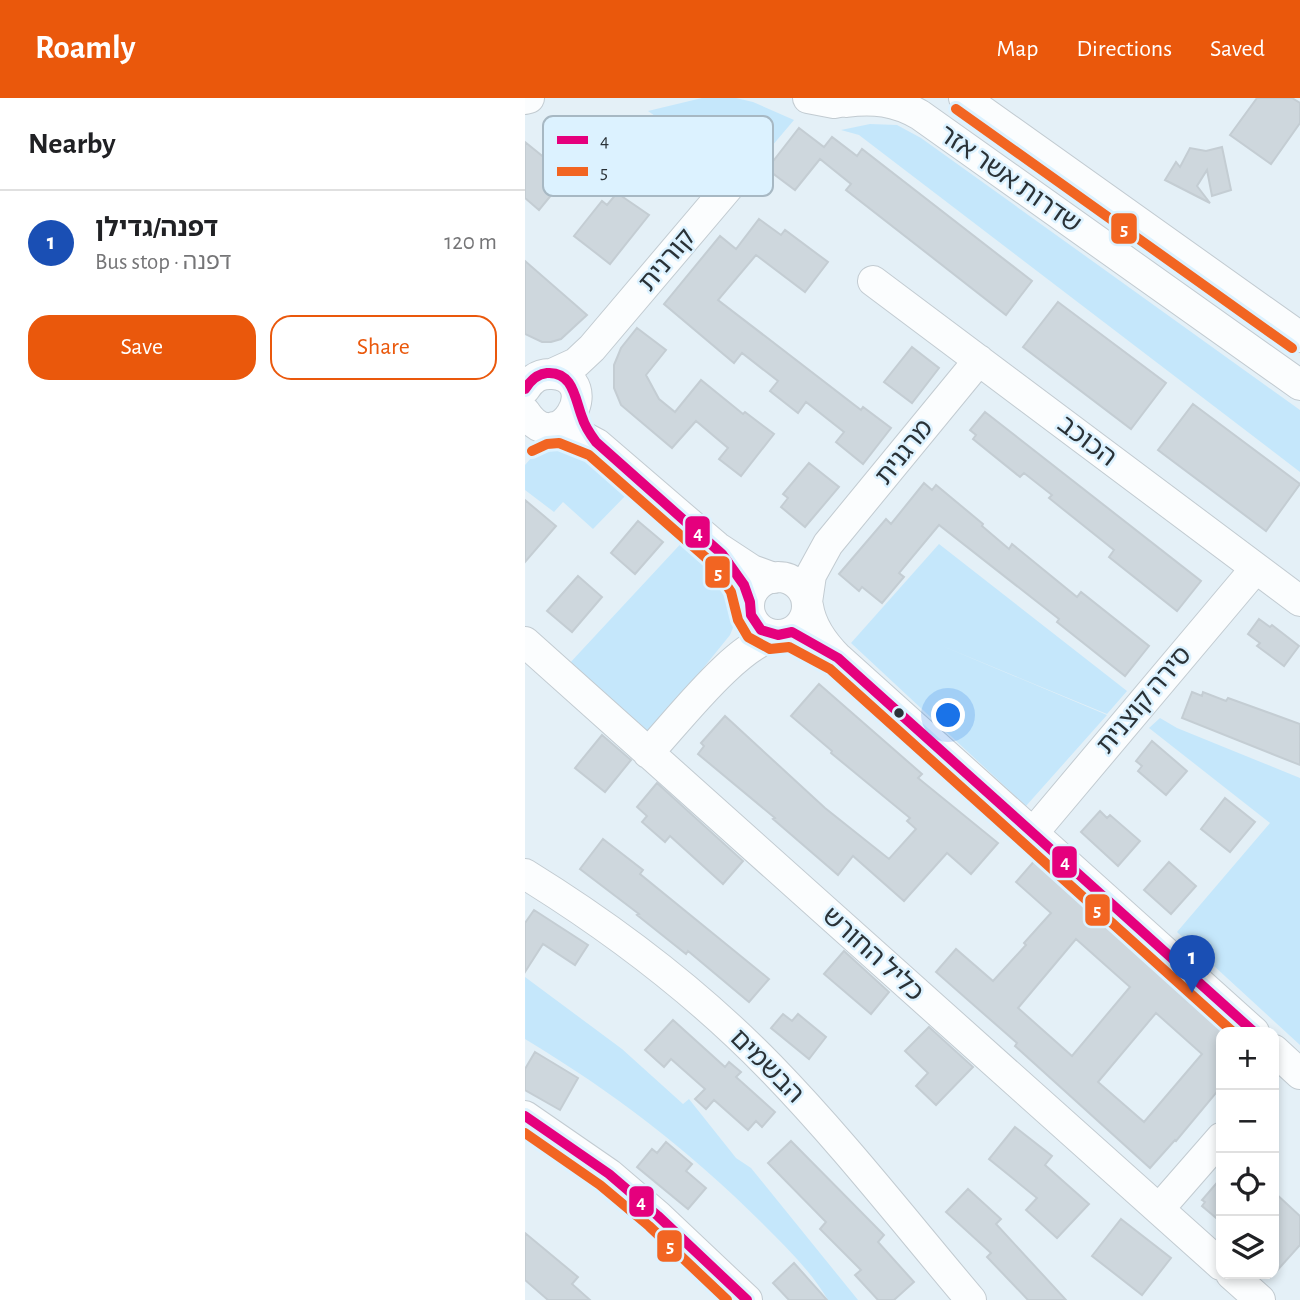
<!DOCTYPE html>
<html lang="en">
<head>
<meta charset="utf-8">
<style>
  body { margin:0; font-family:"Alegreya Sans","Noto Sans Hebrew",sans-serif; background:#f2f2f2; color:#202124 }
  .controls { position:absolute; right:21px; bottom:21px; display:grid; overflow:hidden; border-radius:14px; box-shadow:0 4px 10px #0003 }
  .controls button { width:63px; height:63px; display:grid; place-items:center; padding:0; border:0; border-bottom:2px solid #e0e0e0; background:#fff; color:#202124; font:35px sans-serif }
  .you { position:absolute; left:424px; top:618px; width:24px; height:24px; margin:-18px; border:5px solid #fff; border-radius:50%; background:#1a73e8; box-shadow:0 0 0 10px #1a73e833 }
  .badge { display:grid; place-items:center; width:46px; height:46px; border-radius:50%; background:#ea580c; color:#fff; font-size:23px; font-weight:700 }
  .pin { position:absolute; translate:-50% -58px; filter:drop-shadow(0 2px 4px #0008) }
  .pin::after { content:''; position:absolute; top:37px; width:24px; height:21px; background:inherit; clip-path:polygon(0 0,100% 0,50% 100%) }
  .list { margin:0; padding:0; list-style:none }
  h2 { display:flex; justify-content:space-between; align-items:center; height:91px; margin:0; padding:0 28px; font-size:30px }
  h2 small { font-size:23px; font-weight:400; color:#757577 }
  .list li { display:grid; grid-template-columns:46px 1fr auto; gap:21px; align-items:center; box-sizing:border-box; height:105px; padding:0 28px; border-top:2px solid #e0e0e0 }
  .list b { display:block; font-size:26px; white-space:nowrap }
  .list p { margin:0; font-size:23px; white-space:nowrap; color:#757577 }
  .list em { font-size:23px; font-style:normal; color:#757577 }
  .actions { display:flex; gap:14px; padding:21px 28px }
  .actions a { flex:1; padding:16px 0; border:2px solid #ea580c; border-radius:21px; text-align:center; font-size:24px; color:#ea580c }
  .actions .main { background:#ea580c; color:#fff }
  .icon { flex:none; width:38px; height:38px; fill:none; stroke:currentColor; stroke-width:2; stroke-linecap:round; stroke-linejoin:round }
  .map { position:relative; flex:none; width:775px; height:1202px; overflow:hidden }
  header { display:flex; align-items:center; gap:42px; box-sizing:border-box; height:98px; padding:0 35px; background:#ea580c; color:#fff }
  header strong { font-size:33px }
  nav { display:flex; gap:38px; margin-inline-start:auto; font-size:24px }
  main { display:flex }
  aside { flex:1; background:#fff }
  .map>svg:first-child { display:block }
  .green { fill:#c5e7fb }
  .building { fill:#ced7dd; stroke:#c4cdd3; stroke-width:2; fill-rule:evenodd }
  .lines { fill:none; stroke-linecap:round; stroke-linejoin:round }
  .minor-casing { stroke:#c2cbd1; stroke-width:32 }
  .minor { stroke:#fbfdfe; stroke-width:30 }
  .bus-1-casing { stroke:#dcf2ff; stroke-width:16 }
  .bus-2-casing { stroke:#dcf2ff; stroke-width:16 }
  .bus-1 { stroke:#e5007d; stroke-width:10 }
  .bus-2 { stroke:#f26522; stroke-width:10 }
  .bus-dot { fill:#2a3237; stroke:#dcf2ff; stroke-width:2.5 }
  .labels { text-anchor:middle; dominant-baseline:central; stroke-width:5; stroke-linejoin:round; paint-order:stroke }
  .street-label { font-size:26px; fill:#2a3237; stroke:#dcf2ff }
  .key { fill:#dcf2ff; stroke:#a7b8c3; stroke-width:2 }
  .key-label { font-size:19px; fill:#2a3237 }
  .line-badge { stroke:#dcf2ff; stroke-width:2.5 }
  .badge-label { font-size:19px; text-anchor:middle; font-weight:bold; fill:#fff }
</style>
</head>
<body>
<header>
<strong>Roamly</strong>
<nav><a>Map</a><a>Directions</a><a>Saved</a></nav>
</header>
<main>
<aside>
<h2>Nearby<small></small></h2>
<ul class="list">
<li><span class="badge" style="background:#1a4fb4">1</span><div><b>דפנה/גדילן</b><p>Bus stop · דפנה</p></div><em>120 m</em></li>
</ul>
<div class="actions"><a class="main">Save</a><a>Share</a></div>
</aside>
<div class="map">
<svg width="775" height="1202" viewBox="0 0 775 1202">
  <rect width="100%" height="100%" fill="#e4f0f7"/>
  <path class="green" d="M177 0H211L228 4 269 22 219 81 123 13Z
    M345 26 372 27 396 40 775 312V374L334 37 316 32Z
    M29 346 53 351 106 392 68 431 38 404 29 414 0 392V367L14 351Z
    M162 439C189 469 225 494 205 537L124 637 43 567Z
    M414 446 602 593 582 616 415 547 582 617 501 708 326 545Z
    M635 620 652 630 775 680V947L652 834 745 725 624 630Z
    M0 879 97 951 158 1006 164 1001 211 1060 226 1070 333 1202H303C285 1172 261 1149 237 1125 164 1052 88 994 0 941Z"/>
  <path class="building" d="M732 0H767L775 5V25L746 66 705 37Z
    M274 30 299 49 307 39 332 58 337 51 507 183 481 217 321 92 326 86 295 61 270 92 242 71Z
    M0 44 42 78 14 112 0 100Z
    M697 49 706 92 687 98 682 72 672 88 685 105 640 82 651 64 655 69 665 50 681 53Z
    M92 95 124 117 85 166 49 138 77 103 82 107Z
    M234 121 256 137 260 132 303 164 280 194 231 157 193 202 336 312 338 309 366 330 338 366 311 344 319 334 281 304 273 315 245 293 253 283 217 255 209 265 139 206 195 138 211 151Z
    M0 163 62 217 36 241 26 244H17L0 236Z
    M533 204 641 285 606 331 498 249Z
    M112 230 141 252 121 277 134 301 150 314 176 282 218 316 220 314 249 336 216 378 194 361 203 350 171 323 147 350 96 307 89 290V267L96 250Z
    M387 249 414 270 387 305 359 284Z
    M668 306 775 386 741 433 633 352Z
    M460 314 676 483 652 513 584 459 589 452 524 400 527 397 499 375 495 379 448 341 451 337 445 332Z
    M284 365 314 389 280 429 256 409 263 400 258 396Z
    M399 385 407 392 411 387 458 426 457 428 484 451 487 446 552 499 556 494 624 548 600 578 532 524 534 521 414 427 374 475 379 479 357 505 337 489 334 493 314 476 361 421 366 426Z
    M0 402 31 428 0 464Z
    M113 423 138 444 110 476 86 455Z
    M53 478 77 499 47 534 22 513Z
    M734 521 745 529 747 527 774 548 759 568 732 548 735 545 723 536Z
    M294 586 397 676 393 680 473 745 446 776 422 755 379 803 328 758 313 777 248 721 250 720 173 656 179 648 176 645 200 618 300 710 364 761 391 731 382 723 385 720 306 655 307 653 266 618Z
    M667 594 677 598 678 594 701 603 703 600 775 626V667L657 620Z
    M77 637 106 662 80 694 50 670Z
    M627 643 662 673 641 697 613 673 617 668 611 663Z
    M132 685 218 763 198 786 145 738 140 744 117 724 122 718 112 709Z
    M700 700 730 724 705 754 676 731Z
    M575 713 582 720 585 717 615 743 593 768 556 734Z
    M78 741 118 772 115 776 244 881 224 904 163 853 161 856 112 817 114 816 55 771Z
    M511 761 696 932V989L651 1043 650 1042 625 1070 490 948 492 945 411 874 431 851 468 883 501 847 499 845 526 815 491 784ZM551 841 605 889 547 958 493 910ZM631 915 677 956 619 1024 573 984Z
    M644 764 671 788 646 816 619 792Z
    M9 812 63 847 50 867 18 846 0 874V825Z
    M319 853 364 894 346 916 299 876Z
    M258 916 267 923 273 916 301 939 284 961 246 930Z
    M148 922 200 969 204 964 216 974 211 979 250 1014 237 1029 231 1023 223 1032 189 1002 181 1011 170 1001 180 991 146 961 139 969 120 952Z
    M404 929 448 969 411 1007 391 988 403 975 380 953Z
    M10 954 53 980 35 1012 0 992V971Z
    M490 1029 527 1058 520 1067 564 1106 532 1140 501 1112 512 1100 464 1061Z
    M266 1043 359 1137 353 1144 389 1184 369 1202H353L330 1177 336 1172 295 1131 301 1124 243 1065Z
    M141 1044 167 1066 161 1073 181 1090 163 1111 112 1069 127 1051 132 1055Z
    M696 1080V1124L677 1108 680 1104 677 1102Z
    M443 1091 476 1121 471 1126 541 1202H503L462 1159 466 1155 421 1114Z
    M749 1094 775 1118V1147L749 1176Z
    M596 1121 646 1160 617 1197 567 1158Z
    M0 1135 53 1179 47 1186 65 1202H23L0 1182Z
    M269 1165 302 1202H264L248 1185Z"/>
  <g class="lines">
    <defs>
      <path id="minor" d="M283 0 309 5 335 0
        M439 0 775 239
        M0 1 4 0
        M321 4C348 0 371 3 395 17L775 287
        M348 183 775 503
        M27 276 51 265 67 250 217 73
        M0 291C7 280 15 275 28 276 81 281 33 365 0 314
        M29 329 55 337 72 346 192 449 227 472 249 480
        M224 508a29 29 0 1 1 58 0a29 29 0 1 1-58 0Z
        M282 504 286 477 303 446 454 262
        M283 508C286 528 299 546 313 560L729 934
        M0 544 696 1167
        M123 655C153 623 212 545 253 537
        M508 735 731 470
        M0 776C89 831 172 894 245 969 316 1042 380 1124 446 1202
        M749 952 775 976
        M0 1018 84 1076 133 1118 222 1202
        M634 1111 696 1040
        M706 1176 735 1202"/>
    </defs>
    <use href="#minor" class="minor-casing"/>
    <use href="#minor" class="minor"/>
    <defs>
      <path id="bus-1" d="M0 291C5 283 12 276 22 275 48 273 50 301 57 319 60 329 65 336 71 344L197 456 219 487 225 504 226 517 236 532 253 537 267 534 313 560 729 934
        M0 1018 84 1076 133 1118 222 1202"/>
      <path id="bus-2" d="M431 11 767 250
        M7 353 22 346 34 345 64 357 187 465 206 494 213 522 223 539 245 551 264 549 305 571 708 934
        M0 1035 75 1087 124 1128 202 1202"/>
    </defs>
    <use href="#bus-1" class="bus-1-casing"/>
    <use href="#bus-2" class="bus-2-casing"/>
    <use href="#bus-1" class="bus-1"/>
    <use href="#bus-2" class="bus-2"/>
  </g>
  <circle class="bus-dot" cx="374" cy="615" r="6"/>
  <g class="labels">
    <g class="street-label">
      <text transform="translate(485 81) rotate(35)">שדרות אשר אזר</text>
      <text transform="translate(142 162) rotate(-50)">קורנית</text>
      <text transform="translate(562 343) rotate(37)">הכוכב</text>
      <text transform="translate(379 354) rotate(-51)">מרגנית</text>
      <text transform="translate(619 602) rotate(-50)">סירה קוצנית</text>
      <text transform="translate(348 856) rotate(42)">כליל החורש</text>
      <text transform="translate(242 968) rotate(45)">הבשמים</text>
    </g>
  </g>
  <rect x="18" y="18" width="230" height="80" rx="10" class="key"/>
  <rect x="32" y="38" width="31" height="8" fill="#e5007d"/>
  <rect x="32" y="69" width="31" height="9" fill="#f26522"/>
  <g class="key-label">
    <text x="75" y="49">4</text>
    <text x="75" y="80">5</text>
  </g>
  <g class="line-badge">
    <rect x="585" y="114" width="28" height="33" rx="7" fill="#f26522"/>
    <rect x="159" y="417" width="27" height="34" rx="7" fill="#e5007d"/>
    <rect x="179" y="457" width="27" height="34" rx="7" fill="#f26522"/>
    <rect x="526" y="747" width="27" height="34" rx="7" fill="#e5007d"/>
    <rect x="559" y="795" width="27" height="34" rx="7" fill="#f26522"/>
    <rect x="103" y="1087" width="27" height="33" rx="7" fill="#e5007d"/>
    <rect x="131" y="1131" width="27" height="34" rx="7" fill="#f26522"/>
  </g>
  <g class="badge-label">
    <text x="599" y="137">5</text>
    <text x="173" y="441">4</text>
    <text x="193" y="481">5</text>
    <text x="540" y="770">4</text>
    <text x="572" y="818">5</text>
    <text x="116" y="1110">4</text>
    <text x="145" y="1154">5</text>
  </g>
</svg>
<div class="controls">
<button>+</button>
<button>−</button>
<button><svg class="icon" aria-label="locate" viewBox="0 0 24 24"><circle cx="12" cy="12" r="6"/><path d="M12 2v4M12 18v4M2 12h4M18 12h4"/></svg></button>
<button><svg class="icon" aria-label="layers" viewBox="0 0 24 24"><path d="M12 4l9 5-9 5-9-5zM3 14l9 5 9-5"/></svg></button>
</div>
<div class="you"></div>
<div class="pin badge" style="left:667px;top:895px;background:#1a4fb4">1</div>
</div>
</main>
</body>
</html>
